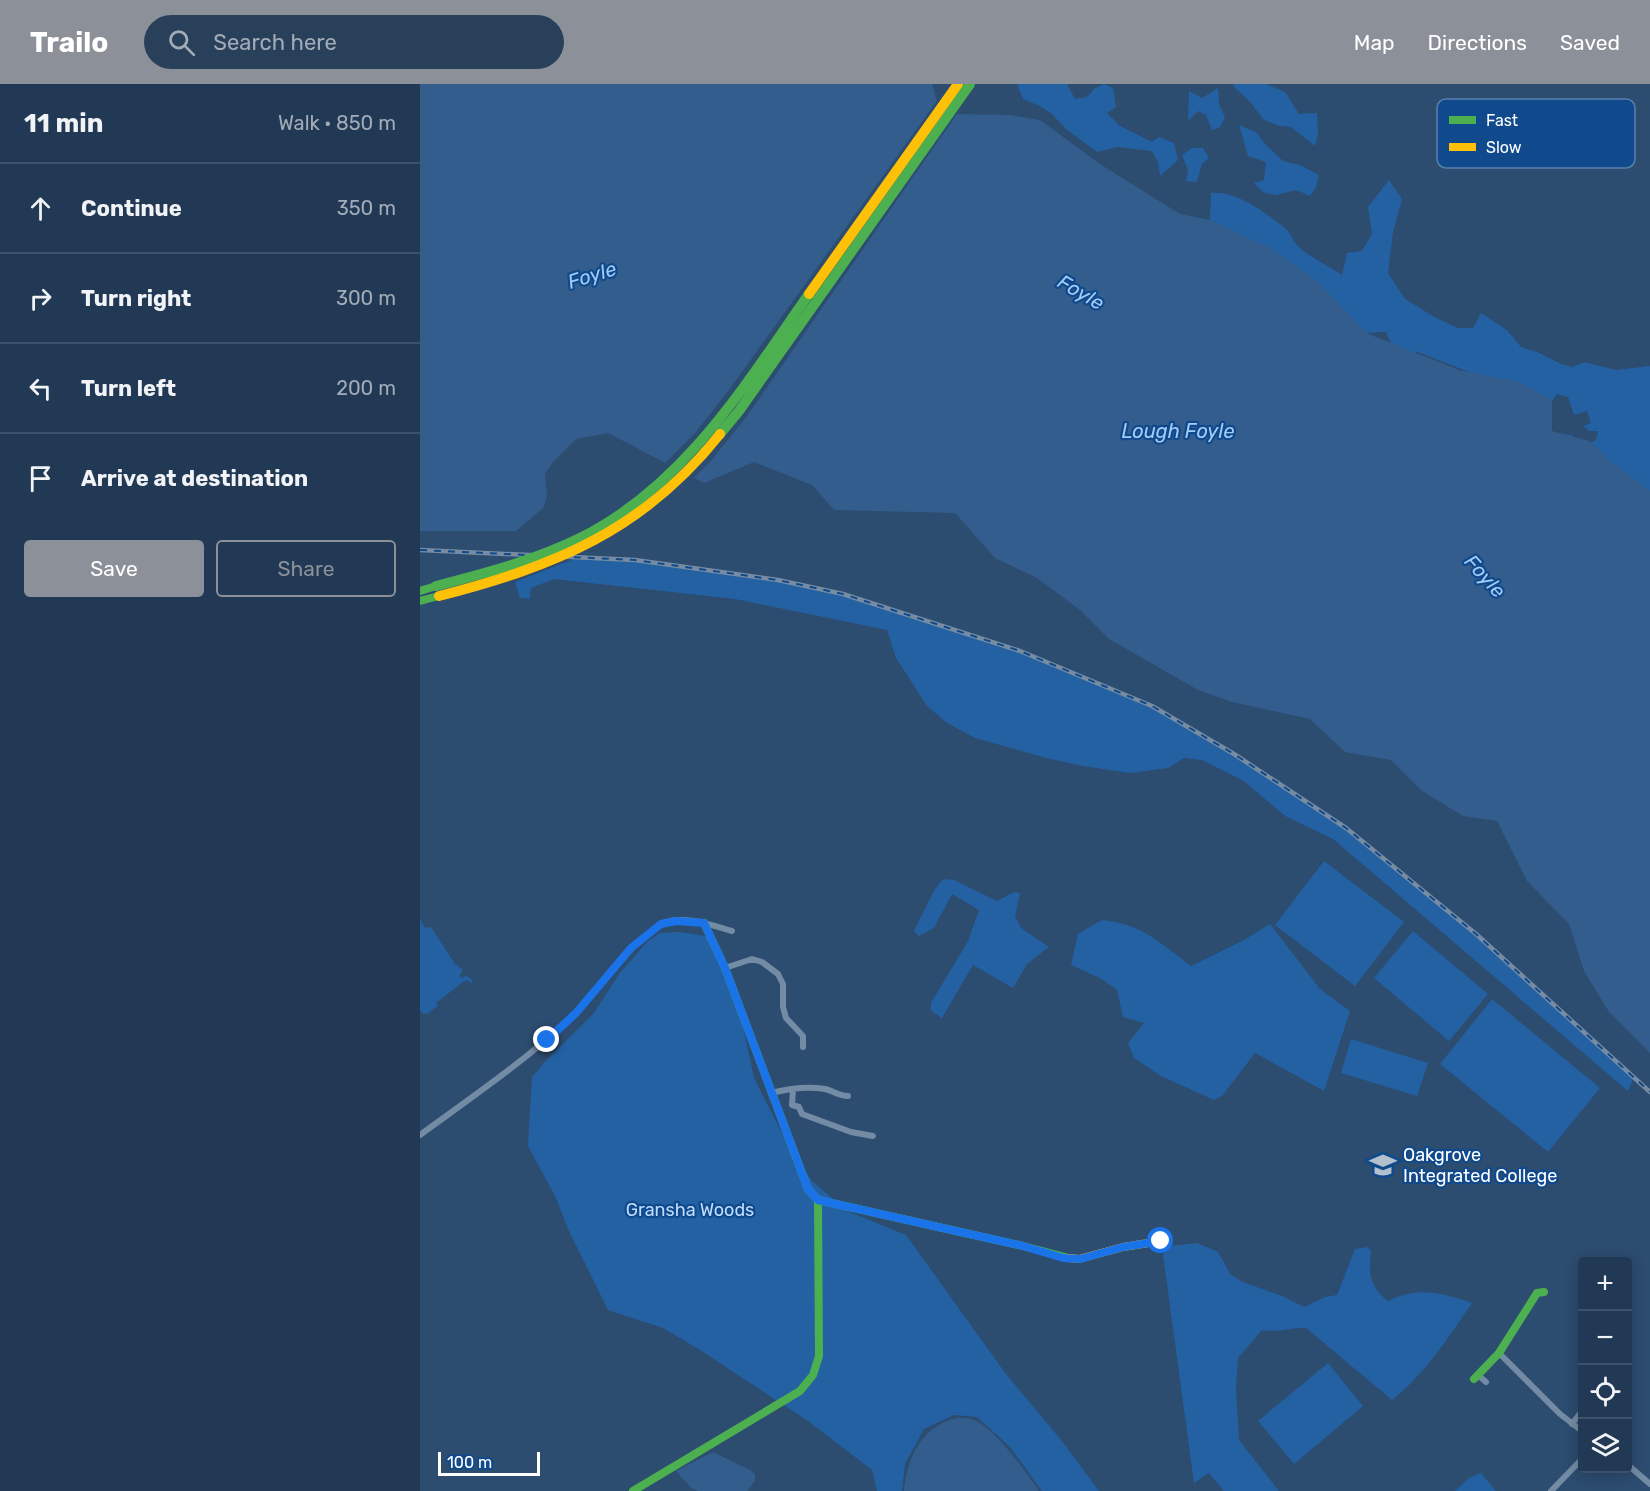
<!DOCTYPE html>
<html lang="en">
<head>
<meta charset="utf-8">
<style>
  body { margin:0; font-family:Rubik,sans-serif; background:#29405a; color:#f1f3f6 }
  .controls { position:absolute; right:18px; bottom:18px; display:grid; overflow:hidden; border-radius:6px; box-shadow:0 3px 15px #0003 }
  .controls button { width:54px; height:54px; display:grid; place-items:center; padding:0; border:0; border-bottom:2px solid #3e536b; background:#213954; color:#f1f3f6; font:30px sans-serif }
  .scale { position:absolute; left:18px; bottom:15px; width:102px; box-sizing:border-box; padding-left:6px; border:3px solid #fff; border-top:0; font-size:16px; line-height:21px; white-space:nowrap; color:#fff; -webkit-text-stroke:4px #104a8c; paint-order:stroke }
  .stop { position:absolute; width:18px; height:18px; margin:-14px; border:4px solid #1a73e8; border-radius:50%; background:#fff }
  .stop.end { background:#1a73e8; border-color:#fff; box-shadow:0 2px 6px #0008 }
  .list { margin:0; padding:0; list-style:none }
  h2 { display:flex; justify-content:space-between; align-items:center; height:78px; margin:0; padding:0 24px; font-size:26px }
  h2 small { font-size:20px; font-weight:400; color:#a2acb8 }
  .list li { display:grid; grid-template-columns:39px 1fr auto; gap:18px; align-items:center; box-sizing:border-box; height:90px; padding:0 24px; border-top:2px solid #3e536b }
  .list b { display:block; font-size:22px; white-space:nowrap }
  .list em { font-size:20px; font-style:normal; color:#a2acb8 }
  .actions { display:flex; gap:12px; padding:18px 24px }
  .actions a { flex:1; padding:14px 0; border:2px solid #8c9099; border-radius:6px; text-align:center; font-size:21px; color:#8c9099 }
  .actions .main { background:#8c9099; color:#fff }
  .icon { flex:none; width:33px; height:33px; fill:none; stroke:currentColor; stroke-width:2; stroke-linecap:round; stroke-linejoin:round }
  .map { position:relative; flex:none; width:1230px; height:1407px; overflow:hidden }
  header { display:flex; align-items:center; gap:36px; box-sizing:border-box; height:84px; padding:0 30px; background:#8c9099; color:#fff }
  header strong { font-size:28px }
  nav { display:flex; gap:33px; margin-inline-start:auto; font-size:21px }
  .search { width:420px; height:54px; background:#29405a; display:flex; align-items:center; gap:15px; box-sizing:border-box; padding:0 21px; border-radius:33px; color:#a2acb8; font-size:22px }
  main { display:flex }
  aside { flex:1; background:#213954 }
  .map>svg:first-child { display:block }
  .green { fill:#2361a3 }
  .water { fill:#335d8d }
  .pier { fill:#2c4c70 }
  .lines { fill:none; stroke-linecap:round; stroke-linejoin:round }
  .street { stroke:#738ba4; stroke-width:6 }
  .fast { stroke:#4caf50; stroke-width:8 }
  .slow { stroke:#ffc107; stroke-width:8 }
  .rail-casing { stroke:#778ca3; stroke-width:4.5 }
  .rail { stroke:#104a8c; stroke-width:2; stroke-dasharray:7; stroke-linecap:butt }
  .fast-bridge { stroke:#4caf50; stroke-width:10 }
  .slow-bridge { stroke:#ffc107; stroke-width:10 }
  .route { stroke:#1a73e8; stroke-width:8 }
  .labels { text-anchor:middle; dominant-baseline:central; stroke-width:4.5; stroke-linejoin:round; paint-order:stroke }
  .poi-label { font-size:18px; fill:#fff; stroke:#104a8c; text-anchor:start }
  .park-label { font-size:18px; fill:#bedcfd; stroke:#104a8c }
  .water-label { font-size:20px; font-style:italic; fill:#a2cdf9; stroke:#104a8c }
  .key { fill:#104a8c; stroke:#5880ae; stroke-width:1.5 }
  .key-label { font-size:16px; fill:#fff }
</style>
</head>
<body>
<header>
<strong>Trailo</strong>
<div class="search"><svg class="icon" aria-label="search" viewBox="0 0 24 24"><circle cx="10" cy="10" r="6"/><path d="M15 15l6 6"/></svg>Search here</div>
<nav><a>Map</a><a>Directions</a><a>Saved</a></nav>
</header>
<main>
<aside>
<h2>11 min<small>Walk · 850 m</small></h2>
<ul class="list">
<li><svg class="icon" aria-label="ahead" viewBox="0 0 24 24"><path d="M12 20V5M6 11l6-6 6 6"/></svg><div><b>Continue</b></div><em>350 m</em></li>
<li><svg class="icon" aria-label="right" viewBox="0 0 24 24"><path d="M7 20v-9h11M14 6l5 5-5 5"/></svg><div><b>Turn right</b></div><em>300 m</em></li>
<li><svg class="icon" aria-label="left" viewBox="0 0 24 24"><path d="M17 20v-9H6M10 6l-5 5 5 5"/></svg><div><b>Turn left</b></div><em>200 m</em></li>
<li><svg class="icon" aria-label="arrive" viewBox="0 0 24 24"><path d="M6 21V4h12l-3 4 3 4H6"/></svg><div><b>Arrive at destination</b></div></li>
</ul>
<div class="actions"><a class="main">Save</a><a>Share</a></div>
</aside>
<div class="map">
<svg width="1230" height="1407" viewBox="0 0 1230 1407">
  <rect width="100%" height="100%" fill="#2c4c70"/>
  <path class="green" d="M597 0H647L655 15 667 13 674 5 684 0 693 4 696 23 687 29 700 42 732 58 739 53 754 59 758 76 740 92 738 78 732 67 697 63 677 68 646 45 632 30 620 22 603 15Z
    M814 0H846L865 8 879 30 897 29 898 51 895 62 871 43 860 42 844 36 830 18 813 2Z
    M798 4 799 20 805 34 799 44 792 46 786 31 778 27 768 37 769 7 782 14Z
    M819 41 836 48 846 61 863 77 880 81 899 91 896 103 890 112 876 106 856 111 844 109 834 99 844 96 846 78 828 72Z
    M772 64H783L789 74 782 80 777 98 766 97 768 86 762 71Z
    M969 96 982 115 973 148 968 189 985 215 1016 234 1038 244H1053L1061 229 1087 246 1101 263 1117 268 1141 280 1152 283 1164 278 1196 286 1230 282V424L1154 368 1145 350 1152 351 1164 362 1176 356 1178 347H1169L1163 342 1171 339 1167 327 1154 331 1148 313 1137 310 1132 317 1069 296 998 268 975 270 966 248 946 249 897 197 790 136 791 109C816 106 846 129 865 144 871 149 873 158 879 163 891 174 909 182 922 191L927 169 942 167 952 150 948 123Z
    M159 473 266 483 358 496 423 510 600 567 732 622 814 670 926 744 1056 850 1214 993 1208 1007 913 755 865 732 824 697 782 676 764 674 748 684 710 689 663 682 626 674 555 654 527 639 507 622 476 574 467 546 315 515 134 495 111 504 110 515 100 514 95 498Z
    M904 777 984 838 935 902 855 841Z
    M523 795 534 796 577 817 594 808 600 809 595 832 601 844 629 863 607 880 593 904 553 881 522 934 511 927V919L548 857 559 826 532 810 514 844 499 852 494 847 515 805Z
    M0 835 5 844 11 843 35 880 43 886 40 891 41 894 47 892 53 897 51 899 47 896 43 898 16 919 18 922 8 929 4 930 0 927Z
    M682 836C723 840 740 859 771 882L824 856 850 840 900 905 930 927 904 1007 835 969 802 1012 794 1016 741 992 714 974 708 959 724 939 703 933 697 906 680 894 651 881 658 850Z
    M993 847 1068 910 1029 957 954 894Z
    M259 848 286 852 304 888 320 928 334 994 368 1061 392 1097 427 1127 486 1151 586 1290 642 1357 679 1407H622L590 1363 557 1333 534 1331 504 1345 485 1380 482 1407H457L452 1386 388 1337 280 1266 243 1244 188 1226 148 1145 136 1114 108 1062 112 993 123 980 174 929 199 890 227 858 240 849Z
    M1072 915 1180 1004 1128 1068 1020 980Z
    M931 955 1008 979 997 1012 921 989Z
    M777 1159 798 1168 811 1191 823 1198 862 1212 884 1223 905 1213 917 1211 935 1165 948 1163 951 1167C948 1189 950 1203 968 1217 999 1202 1022 1209 1052 1219 1028 1254 1005 1290 972 1316L886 1244C870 1243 857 1249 842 1246L818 1274 816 1305 819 1356 859 1407H804L789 1389 774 1399 742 1163Z
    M908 1279 943 1322 874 1380 838 1337Z
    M1061 1389 1076 1407H1035L1049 1394Z"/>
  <path class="water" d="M0 0H512L517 18 536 30 589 31 620 36 680 80 760 130 790 136 852 165 897 197 946 249 1039 286 1099 298 1132 316V347L1169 357 1193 379 1230 407V969L1189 928 1164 887 1149 840 1107 797 1077 737 1043 732 1002 707 971 676 925 668 890 635 812 618 778 606 689 555 660 526 617 494 575 474 535 429 414 426 392 401 334 378 284 399 188 349 156 355 133 378 125 390 127 413 123 424 96 447H0Z
    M537 1334C541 1334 547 1334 551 1335 571 1339 608 1390 619 1407H484C487 1374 501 1342 537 1334Z
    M293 1368 330 1386 335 1390V1397L327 1407H278L271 1404 256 1387Z"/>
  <path class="pier" d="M519 14 539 27 327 332 290 378 272 396 243 381 276 348 309 306Z"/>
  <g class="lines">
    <path class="street" d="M305 884 332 875 342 878 358 890 363 900V923L366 934 383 952V963
      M373 1005 372 1021 379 1023 382 1030 431 1048 453 1052
      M351 1009C367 1005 388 1002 405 1005 414 1007 419 1012 428 1012
      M0 1051C52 1013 105 977 152 933 179 907 197 874 226 852 231 848 236 843 241 840 262 830 291 841 312 847
      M1079 1269 1140 1330 1162 1347
      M1058 1291 1066 1298
      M1152 1340 1162 1327
      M1208 1381 1230 1400
      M1131 1407 1162 1375"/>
    <path class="fast" d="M0 507 16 502
      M0 517 19 512
      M284 839 305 884 388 1105 398 1116 603 1162 649 1174
      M1054 1295 1079 1269 1117 1209 1124 1208
      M213 1407 380 1307 393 1291 399 1272 398 1116"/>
    <path class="slow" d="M649 1174 659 1175 703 1163 741 1157"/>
    <defs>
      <path id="rail" d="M0 466 215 476 358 496 423 510 600 567 732 622 814 670 926 744 1056 850 1230 1008"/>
    </defs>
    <use href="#rail" class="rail-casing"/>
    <use href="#rail" class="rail"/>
    <path class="fast-bridge" d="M300 350 319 327 550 0
      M16 502C66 489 116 476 162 453 265 401 325 301 389 210"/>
    <path class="slow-bridge" d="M389 210 538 0
      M19 512C135 482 223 447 300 350"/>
  </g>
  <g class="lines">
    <path class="route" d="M127 956 156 929 211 864 241 840 256 837 284 839 305 884 388 1105 398 1116 603 1162 643 1174 660 1175 703 1163 741 1157"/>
  </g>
  <defs>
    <symbol id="school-bare" viewBox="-9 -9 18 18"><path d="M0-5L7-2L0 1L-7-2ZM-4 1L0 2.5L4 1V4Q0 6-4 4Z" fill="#b5c0cd" stroke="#104a8c" stroke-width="2.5" paint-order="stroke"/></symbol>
  </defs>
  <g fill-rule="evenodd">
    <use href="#school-bare" x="944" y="1062" width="38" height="38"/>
  </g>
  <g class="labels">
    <g class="poi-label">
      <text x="983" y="1071">Oakgrove<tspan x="983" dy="21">Integrated College</tspan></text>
    </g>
    <g class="park-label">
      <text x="270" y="1126">Gransha Woods</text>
    </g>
    <g class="water-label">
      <text transform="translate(172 191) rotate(-17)">Foyle</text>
      <text transform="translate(661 208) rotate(30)">Foyle</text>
      <text x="758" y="347">Lough Foyle</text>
      <text transform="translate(1065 492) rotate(48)">Foyle</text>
    </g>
  </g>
  <rect x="1017" y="15" width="198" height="69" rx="9" class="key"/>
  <rect x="1029" y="32" width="27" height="8" fill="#4caf50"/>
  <rect x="1029" y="59" width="27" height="8" fill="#ffc107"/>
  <g class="key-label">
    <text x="1066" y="42">Fast</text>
    <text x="1066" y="69">Slow</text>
  </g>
</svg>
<div class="controls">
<button>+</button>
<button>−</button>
<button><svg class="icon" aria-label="locate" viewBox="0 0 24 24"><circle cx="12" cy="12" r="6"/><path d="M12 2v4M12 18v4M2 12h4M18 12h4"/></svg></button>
<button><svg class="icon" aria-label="layers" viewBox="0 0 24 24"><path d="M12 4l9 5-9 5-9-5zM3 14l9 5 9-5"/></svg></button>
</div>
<div class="scale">100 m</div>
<div class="stop" style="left:741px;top:1157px"></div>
<div class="stop end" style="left:127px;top:956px"></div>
</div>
</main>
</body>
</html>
